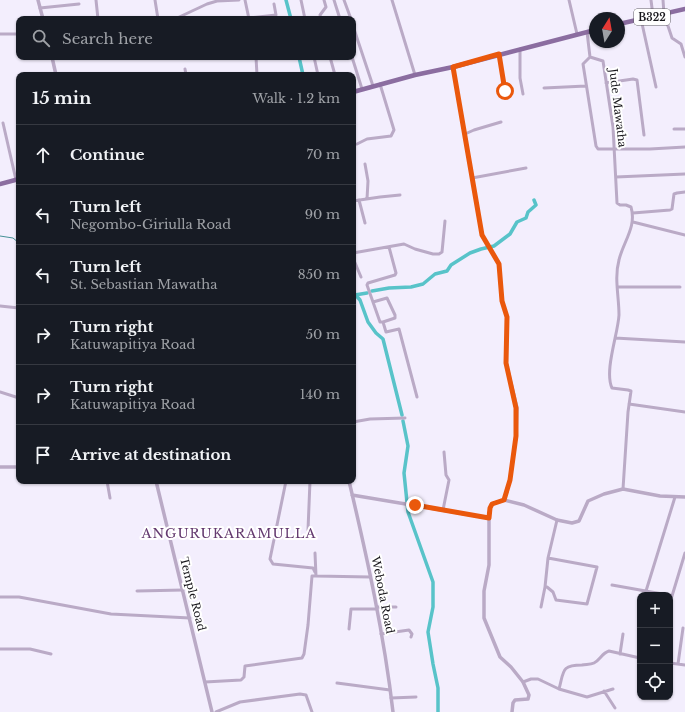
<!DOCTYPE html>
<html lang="en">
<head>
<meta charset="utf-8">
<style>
  body { margin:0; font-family:"Libre Baskerville",serif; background:#242831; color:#f1f3f6 }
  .controls { position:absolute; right:12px; bottom:12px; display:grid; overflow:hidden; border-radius:8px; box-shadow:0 1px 3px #0004 }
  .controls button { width:36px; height:36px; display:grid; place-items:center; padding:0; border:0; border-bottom:1px solid #363941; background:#171b24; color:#f1f3f6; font:20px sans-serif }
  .compass { position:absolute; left:589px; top:12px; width:36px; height:36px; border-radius:50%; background:#171b24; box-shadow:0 1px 3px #0004; rotate:11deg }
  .stop { position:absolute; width:12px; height:12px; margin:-9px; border:3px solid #ea580c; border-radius:50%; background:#fff }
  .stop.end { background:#ea580c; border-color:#fff; box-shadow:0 1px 4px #0008 }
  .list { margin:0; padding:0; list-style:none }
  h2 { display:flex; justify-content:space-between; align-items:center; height:52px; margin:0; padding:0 16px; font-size:17px }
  h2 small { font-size:13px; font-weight:400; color:#9ea1a6 }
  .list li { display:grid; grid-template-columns:26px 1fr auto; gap:12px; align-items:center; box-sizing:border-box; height:60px; padding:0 16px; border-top:1px solid #363941 }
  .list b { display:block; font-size:15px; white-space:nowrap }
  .list p { margin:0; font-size:13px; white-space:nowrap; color:#9ea1a6 }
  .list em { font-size:13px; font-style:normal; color:#9ea1a6 }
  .icon { flex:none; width:22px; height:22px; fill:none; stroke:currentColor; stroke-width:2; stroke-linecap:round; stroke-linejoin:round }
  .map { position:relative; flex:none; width:685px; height:712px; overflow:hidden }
  .search { position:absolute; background:#171b24; box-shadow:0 1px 3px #0004; left:16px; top:16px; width:340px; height:44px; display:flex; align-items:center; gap:10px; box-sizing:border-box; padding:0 14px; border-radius:8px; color:#9ea1a6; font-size:15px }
  .panel { position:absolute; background:#171b24; box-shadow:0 1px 3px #0004; left:16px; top:72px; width:340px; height:412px; border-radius:8px }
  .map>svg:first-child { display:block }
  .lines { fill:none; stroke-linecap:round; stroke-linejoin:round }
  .stream { stroke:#459095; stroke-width:1 }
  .canal { stroke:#58c3c9; stroke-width:3.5 }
  .minor { stroke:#baaac6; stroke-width:3 }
  .tertiary { stroke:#baaac6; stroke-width:3.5 }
  .primary { stroke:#8b6da0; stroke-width:4.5 }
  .route { stroke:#ea580c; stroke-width:5 }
  .labels { text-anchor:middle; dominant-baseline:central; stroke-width:4; stroke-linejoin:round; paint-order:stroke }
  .shield { fill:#fff; stroke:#5e5d61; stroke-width:1 }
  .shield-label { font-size:10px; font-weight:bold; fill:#19181d }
  .street-label { font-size:11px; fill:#19181d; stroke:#fff }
  .quarter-label { font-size:13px; letter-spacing:1px; fill:#643a70; stroke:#fff }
</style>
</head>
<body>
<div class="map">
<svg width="685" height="712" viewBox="0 0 685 712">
  <rect width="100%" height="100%" fill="#f3eefd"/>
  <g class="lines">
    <path class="stream" d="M0 236 13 238 19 243"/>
    <path class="canal" d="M286 0 291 19
      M299 57 303 75
      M372 291 389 288 411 287 423 284 435 274 447 271 451 265 470 253 481 249 494 246 510 234 517 222 526 218 528 212 536 205 534 200
      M353 292 360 300 368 322 376 333 383 339 402 415
      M355 295 367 293
      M403 421 408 446 404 473 408 512 433 582V607L428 632 433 664 438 688V712"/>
    <path class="minor" d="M96 0 98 19
      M155 0 158 19
      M245 0 249 19
      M301 0 305 19
      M334 0 340 19
      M344 0 351 19
      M392 0 415 75
      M569 0 577 34
      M651 0 653 16
      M663 0 664 14 672 38 681 44 685 57
      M40 8 79 4
      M249 18 276 15 274 4
      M175 19 207 4 217 1 239 0
      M321 19 320 15 326 7 324 0
      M641 19 656 87
      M353 26 373 86
      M587 32 590 57 603 61 613 127 617 203 620 205H626L631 207C637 227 623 242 619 260 614 278 619 296 619 315 618 334 604 371 612 388L628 390 631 391 628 412 623 489
      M0 34H19
      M520 49V78L523 94
      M499 54 505 91
      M256 57 257 75
      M314 57 318 75
      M330 57 335 75
      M352 57 362 89
      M590 57 583 64 596 146 598 149H650L685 147
      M185 69 186 75
      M606 83 633 79 637 80 644 135
      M544 88 586 86
      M3 123 16 180
      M674 129H685
      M465 134 474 130 501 122
      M357 144 367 139 391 136 394 130 380 84
      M365 164 368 181 367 199
      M616 177 685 174
      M472 178 526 168
      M359 200 365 223
      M353 201 380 197 400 195
      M633 213 670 210 672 209 674 194 677 193 685 192
      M633 222 685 235
      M353 253 404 244 415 249 433 254H439L442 252 445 221
      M353 258 361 277
      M617 287H680
      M373 302 387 298 395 315V318L383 322H380L367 285 368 283 395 275 396 273 389 247
      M0 306 19 308
      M383 322 386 332 399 329 417 397
      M615 338 685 342
      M0 392 19 398
      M629 404 685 412
      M353 422 370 419 405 418
      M107 481 110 498
      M286 481 270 559 273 564 313 568 315 572
      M443 510 449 480 446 475 444 452
      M308 530 310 481
      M316 576 370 577
      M612 585 668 595
      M545 587 548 558 557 520
      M137 591 183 590
      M646 591 675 497
      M670 595 672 596 685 553
      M0 597H19L111 614 190 618
      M377 607H396
      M541 607 545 587H547L553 592 556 600 587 604 597 567 548 558
      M349 629 351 609H377
      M381 634 409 630 412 634 411 637
      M0 649H30L51 654
      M620 654 623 634
      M670 663 685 665
      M678 664 683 628
      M205 682 241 680 244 677 245 666 302 658 304 654 308 625 312 576H316L315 553
      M523 682 531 679H538L559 689 587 697 613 689
      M337 683 390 690
      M559 689C564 671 561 665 582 665 586 664 590 665 594 663 600 660 602 653 609 651L640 658
      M604 691 615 708
      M391 698 416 697
      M216 712 240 702 300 694 306 695 312 712"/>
    <path class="tertiary" d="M38 0 43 19
      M52 57 56 75
      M453 67 482 235 499 264 502 301 507 317 506 363 517 408 516 436 510 480 504 500
      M0 467H19
      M156 481 212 712
      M331 481 349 482
      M349 481C367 557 384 634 393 712
      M352 495 489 518
      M512 712 513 703 515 700 528 699 529 695 523 682 511 667 500 657 484 618V591L489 565V518L490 508 492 504 504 500 524 505 557 520 572 523 579 521 588 501 604 494 623 489 660 496 685 497"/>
    <path class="primary" d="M619 24 685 9
      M353 92 415 75 453 67 595 30
      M0 184 19 179"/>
  </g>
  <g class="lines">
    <path class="route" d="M415 505 489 518 490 508 492 504 504 500 510 480 516 436V408L506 363 507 317 502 301 499 264 482 235 453 67 499 54 505 91"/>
  </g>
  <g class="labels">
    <rect class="shield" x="634" y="9" width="36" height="16" rx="3"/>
    <g class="shield-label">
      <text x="652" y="17">B322</text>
    </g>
    <g class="street-label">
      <text transform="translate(618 108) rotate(83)">Jude Mawatha</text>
      <text transform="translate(193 594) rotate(76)">Temple Road</text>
      <text transform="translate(383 595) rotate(79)">Weboda Road</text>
    </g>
    <g class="quarter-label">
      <text x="229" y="533">ANGURUKARAMULLA</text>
    </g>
  </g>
</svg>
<div class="controls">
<button>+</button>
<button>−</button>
<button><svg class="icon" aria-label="locate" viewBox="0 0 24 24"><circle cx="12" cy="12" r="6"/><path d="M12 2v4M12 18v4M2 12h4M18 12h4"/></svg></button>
</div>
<svg class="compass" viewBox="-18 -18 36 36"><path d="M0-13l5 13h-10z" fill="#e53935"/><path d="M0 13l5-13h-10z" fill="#9ea1a6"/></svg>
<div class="stop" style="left:505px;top:91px"></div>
<div class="stop end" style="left:415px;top:505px"></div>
<div class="search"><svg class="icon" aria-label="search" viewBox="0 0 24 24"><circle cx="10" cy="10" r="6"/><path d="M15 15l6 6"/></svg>Search here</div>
<section class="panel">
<h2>15 min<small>Walk · 1.2 km</small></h2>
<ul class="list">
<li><svg class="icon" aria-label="ahead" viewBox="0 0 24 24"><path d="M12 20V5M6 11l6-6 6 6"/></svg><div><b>Continue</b></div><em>70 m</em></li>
<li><svg class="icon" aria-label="left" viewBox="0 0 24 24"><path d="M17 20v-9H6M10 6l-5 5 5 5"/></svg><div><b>Turn left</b><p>Negombo-Giriulla Road</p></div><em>90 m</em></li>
<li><svg class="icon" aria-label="left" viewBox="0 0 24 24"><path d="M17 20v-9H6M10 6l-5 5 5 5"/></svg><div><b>Turn left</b><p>St. Sebastian Mawatha</p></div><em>850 m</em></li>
<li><svg class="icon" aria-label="right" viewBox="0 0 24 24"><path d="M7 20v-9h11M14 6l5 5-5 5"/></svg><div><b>Turn right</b><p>Katuwapitiya Road</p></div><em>50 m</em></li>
<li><svg class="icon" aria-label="right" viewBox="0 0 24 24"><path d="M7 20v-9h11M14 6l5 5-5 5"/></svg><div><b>Turn right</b><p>Katuwapitiya Road</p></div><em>140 m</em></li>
<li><svg class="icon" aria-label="arrive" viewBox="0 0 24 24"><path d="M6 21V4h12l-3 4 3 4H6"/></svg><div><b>Arrive at destination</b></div></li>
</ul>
</section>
</div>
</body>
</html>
